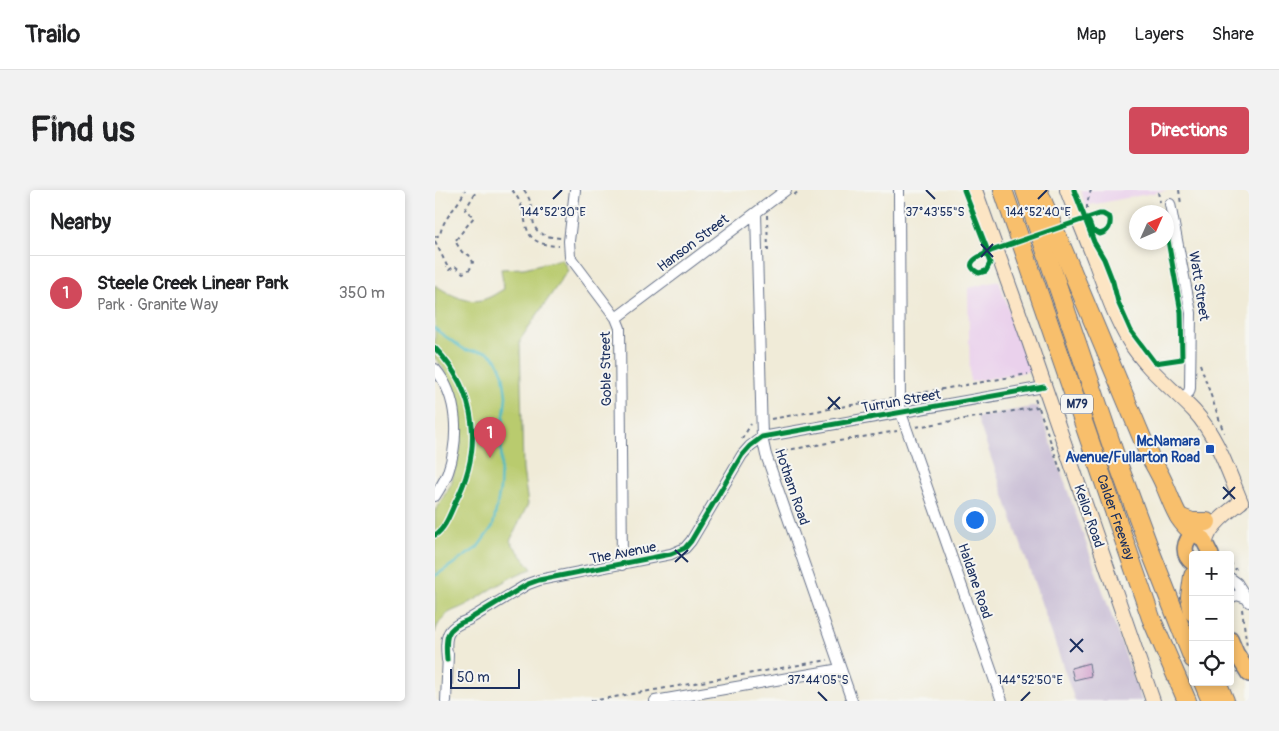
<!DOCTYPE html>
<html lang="en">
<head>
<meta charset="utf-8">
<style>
  body { margin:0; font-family:Pangolin,sans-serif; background:#f2f2f2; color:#202124 }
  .controls { position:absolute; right:15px; bottom:15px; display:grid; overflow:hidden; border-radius:5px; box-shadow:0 2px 8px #0003 }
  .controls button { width:45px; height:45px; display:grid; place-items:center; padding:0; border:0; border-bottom:1px solid #e0e0e0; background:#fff; color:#202124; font:25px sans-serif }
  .compass { position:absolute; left:694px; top:15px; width:45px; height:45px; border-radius:50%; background:#fff; box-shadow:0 2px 8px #0003; rotate:45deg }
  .scale { position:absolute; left:15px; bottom:12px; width:70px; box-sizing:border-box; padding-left:5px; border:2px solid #1b2f5e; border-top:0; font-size:14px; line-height:18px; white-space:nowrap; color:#1b2f5e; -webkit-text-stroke:4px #f6f6f2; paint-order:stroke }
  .you { position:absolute; left:539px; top:329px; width:18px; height:18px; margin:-12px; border:4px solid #fff; border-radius:50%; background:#1a73e8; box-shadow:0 0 0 8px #1a73e833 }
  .badge { display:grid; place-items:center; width:32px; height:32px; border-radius:50%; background:#d1495b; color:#fff; font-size:16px; font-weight:700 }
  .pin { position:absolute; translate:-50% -41px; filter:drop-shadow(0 1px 2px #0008) }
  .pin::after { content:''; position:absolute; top:26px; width:18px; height:15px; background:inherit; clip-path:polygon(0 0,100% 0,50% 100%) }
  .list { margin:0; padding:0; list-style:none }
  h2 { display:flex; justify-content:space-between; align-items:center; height:65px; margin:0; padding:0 20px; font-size:21px }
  h2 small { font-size:16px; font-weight:400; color:#757577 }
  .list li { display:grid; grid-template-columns:32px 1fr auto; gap:15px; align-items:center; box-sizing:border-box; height:75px; padding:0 20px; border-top:1px solid #e0e0e0 }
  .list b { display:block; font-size:19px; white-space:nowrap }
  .list p { margin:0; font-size:16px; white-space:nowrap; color:#757577 }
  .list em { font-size:16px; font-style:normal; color:#757577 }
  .icon { flex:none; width:28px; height:28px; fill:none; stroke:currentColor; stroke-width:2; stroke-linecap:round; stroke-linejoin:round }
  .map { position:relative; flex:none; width:814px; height:511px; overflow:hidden; border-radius:5px }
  header { display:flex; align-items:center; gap:30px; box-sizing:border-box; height:70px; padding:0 25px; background:#fff; border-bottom:1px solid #e0e0e0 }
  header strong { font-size:24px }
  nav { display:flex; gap:28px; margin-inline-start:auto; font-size:18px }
  .intro { display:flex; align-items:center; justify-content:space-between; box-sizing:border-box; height:120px; padding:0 30px }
  h1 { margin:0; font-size:35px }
  .button { padding:12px 22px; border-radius:5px; background:#d1495b; color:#fff; font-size:18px; font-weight:700 }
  main { display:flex; gap:30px; padding:0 30px }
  aside { flex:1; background:#fff; border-radius:5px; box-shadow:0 2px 8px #0003 }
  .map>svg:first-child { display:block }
  .built { fill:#ead1ec }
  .industrial { fill:#cabfd6 }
  .green { fill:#b9cb6e; stroke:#6a7d66 }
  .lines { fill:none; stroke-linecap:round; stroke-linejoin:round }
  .stream { stroke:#4cbac5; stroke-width:2.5 }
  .building { fill:#ca8fc4 }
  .minor-casing { stroke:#667189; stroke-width:12 }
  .secondary-casing { stroke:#667189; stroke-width:16 }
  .primary-casing { stroke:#667189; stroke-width:18 }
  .motorway-casing { stroke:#667189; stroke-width:20 }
  .path { stroke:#667189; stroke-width:2; stroke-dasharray:4 4; stroke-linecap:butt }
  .minor { stroke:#fff; stroke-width:10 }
  .secondary { stroke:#fce5c4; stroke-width:14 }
  .primary { stroke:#f8bf6c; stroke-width:15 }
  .motorway { stroke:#f8bf6c; stroke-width:18 }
  .path-bridge { stroke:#667189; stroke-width:2; stroke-dasharray:4 4; stroke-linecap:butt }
  .cycleway-casing { stroke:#f6f6f2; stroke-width:8 }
  .cycleway { stroke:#00873e; stroke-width:5 }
  .ticks { fill:none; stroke:#1b2f5e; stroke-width:2 }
  .transit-dot { fill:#1a4fb4; stroke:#f6f6f2; stroke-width:2 }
  .labels { text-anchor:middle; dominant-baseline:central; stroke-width:4; stroke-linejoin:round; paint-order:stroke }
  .shield { fill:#f6f6f2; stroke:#5d6b8a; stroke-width:1 }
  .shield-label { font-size:12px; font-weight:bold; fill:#1b2f5e }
  .street-label { font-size:14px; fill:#1b2f5e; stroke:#f6f6f2 }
  .transit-label { font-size:14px; font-weight:bold; fill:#164399; stroke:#f6f6f2; text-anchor:end }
  .ticks-label { font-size:12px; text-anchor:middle; fill:#1b2f5e; stroke:#f6f6f2; stroke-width:4; stroke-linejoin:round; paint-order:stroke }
</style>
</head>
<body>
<header>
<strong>Trailo</strong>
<nav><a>Map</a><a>Layers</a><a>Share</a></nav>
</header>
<div class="intro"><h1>Find us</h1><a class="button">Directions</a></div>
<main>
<aside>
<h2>Nearby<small></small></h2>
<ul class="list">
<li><span class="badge">1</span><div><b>Steele Creek Linear Park</b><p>Park · Granite Way</p></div><em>350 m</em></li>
</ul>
</aside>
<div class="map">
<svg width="814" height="511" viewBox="0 0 814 511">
  <rect width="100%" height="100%" fill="#f6f6f2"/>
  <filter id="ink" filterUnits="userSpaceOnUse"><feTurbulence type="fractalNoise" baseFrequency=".02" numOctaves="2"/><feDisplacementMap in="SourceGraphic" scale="10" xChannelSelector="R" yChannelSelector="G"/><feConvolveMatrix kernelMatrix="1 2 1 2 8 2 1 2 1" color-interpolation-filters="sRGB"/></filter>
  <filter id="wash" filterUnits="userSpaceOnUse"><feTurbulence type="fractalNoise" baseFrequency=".0096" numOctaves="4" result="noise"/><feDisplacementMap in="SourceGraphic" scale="20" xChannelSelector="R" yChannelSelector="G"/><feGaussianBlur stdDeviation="1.12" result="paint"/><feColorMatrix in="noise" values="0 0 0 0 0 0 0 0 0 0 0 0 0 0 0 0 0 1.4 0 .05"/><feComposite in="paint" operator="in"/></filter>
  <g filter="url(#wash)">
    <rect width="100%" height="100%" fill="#f0ebd8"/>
    <path class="built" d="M646 0H733L650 16Z
      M564 91 595 181 535 192 533 98Z"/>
    <path class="industrial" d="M603 216 690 464 707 511H640L542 227Z"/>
    <path class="green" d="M127 69 133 80 85 150 88 280 93 314 75 351 97 379C72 386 53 403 31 415 24 419 16 420 10 426 5 431 1 437 0 443V321L16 294 26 255 23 216 7 176 0 168V95C14 104 33 115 50 109 57 107 63 102 69 99L66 79 89 78Z"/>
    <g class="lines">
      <path class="stream" d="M0 138 4 142 30 160 53 162 62 170 68 184 71 206 67 245 65 299 58 336 42 358 0 386"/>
    </g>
    <g id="blocks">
      <path class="building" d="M654 473 656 486 639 490 636 478Z"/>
    </g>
  </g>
  <g filter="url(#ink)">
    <use href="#blocks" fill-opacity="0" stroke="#667189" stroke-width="1"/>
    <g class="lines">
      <defs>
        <path id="minor" d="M140 0 134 51 135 67 181 128 185 138 187 375
          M464 0 465 223
          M735 14 756 123 755 198 754 202 746 209
          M321 23 327 247 331 265 417 511
          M181 128 351 0
          M0 179C24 207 24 249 13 282 10 291 4 299 0 306
          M466 223 567 511
          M795 388 802 393 814 412
          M795 408 802 405 811 408
          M12 470C10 447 10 438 33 430L93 394 104 390 236 364 250 358 256 351 307 265 315 256 327 247 609 197
          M11 511 13 464
          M220 511 405 479"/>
        <path id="secondary" d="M540 0 594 151 718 511
          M632 0C641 24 651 47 660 71 670 98 679 126 694 151 711 179 737 198 759 221 782 246 793 281 806 312 794 321 771 338 771 354"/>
        <path id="primary" d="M758 373C746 364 749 351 759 343L768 349 776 365
          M795 449 801 463 814 484"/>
        <g id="motorway">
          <path id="s1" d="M568 0 716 428 752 511"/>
          <path d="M590 0 681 268 715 360 758 469"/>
          <path d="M603 0 715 267C720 276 726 286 730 296 738 314 742 331 759 343"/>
          <path d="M744 327 757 332H772"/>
          <path d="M758 386 755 407 758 422"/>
          <path d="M768 492 776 511"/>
          <path d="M782 492 790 511"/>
        </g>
      </defs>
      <use href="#minor" class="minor-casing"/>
      <use href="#secondary" class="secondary-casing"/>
      <use href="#primary" class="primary-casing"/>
      <use href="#motorway" class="motorway-casing"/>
      <path class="path" d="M77 0C100 26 77 54 124 56
        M89 0C108 25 83 45 126 48
        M744 0 746 14
        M723 2 725 12
        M359 5 365 0
        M652 19V13L656 0
        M332 25 333 62
        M0 47 5 45C8 27 24 16 30 0
        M0 51 14 80 20 76 28 83 35 79 38 72 34 65 27 62 20 51 39 27 30 20 42 0
        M725 172 745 169
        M765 174 789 243
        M474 205 593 184
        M604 218 627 285
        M336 229 457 208
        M481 237 603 217 600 209
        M307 249 316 234
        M341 262 462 241
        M795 372 801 380
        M807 419 812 457
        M156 511 393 470"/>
      <use href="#minor" class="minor"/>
      <use href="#secondary" class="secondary"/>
      <use href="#primary" class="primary"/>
      <use href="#motorway" class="motorway"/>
      <path class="path-bridge" d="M553 66C555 74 556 79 548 83L541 82 537 75 542 66 664 24H668L675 28C676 36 673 42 665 44L663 43"/>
      <defs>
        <path id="cycleway" d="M529 0 552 59 551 61 555 73 551 81 544 83C525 73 547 65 556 61L664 24H668L675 28C676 36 673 42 665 44L657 40 654 32
          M639 0 659 52 669 69 678 92 683 112 696 141 720 173 747 169 746 122 732 45
          M0 158C43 203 48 259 20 313 15 324 10 339 0 345
          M12 470C10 447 10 438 33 430L93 394 104 390 236 364 250 358 256 351 307 265 315 256 327 247 609 197"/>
      </defs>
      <use href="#cycleway" class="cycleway-casing"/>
      <use href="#cycleway" class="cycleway"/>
    </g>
  </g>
  <path class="ticks" d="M491 0 500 9M118 9 127 0M603 9 612 0M546 54 558 67M546 67 558 54M393 207 405 219M393 219 405 207M788 297 800 309M788 309 800 297M240 360 253 372M240 372 253 360M635 449 648 462M635 462 648 449M383 502 392 511M586 511 595 502"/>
  <rect class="transit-dot" x="770" y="254" width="10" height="10" rx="2.5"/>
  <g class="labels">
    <rect class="shield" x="626" y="204.5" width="32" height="19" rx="4"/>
    <g class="shield-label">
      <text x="642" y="214">M79</text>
    </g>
    <g class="street-label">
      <text transform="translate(258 53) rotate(-37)">Hanson Street</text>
      <text transform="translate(764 96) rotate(81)">Watt Street</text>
      <text transform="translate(171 179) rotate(-91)">Goble Street</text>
      <text transform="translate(466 211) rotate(-10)">Turrun Street</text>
      <text transform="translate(357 297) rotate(71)">Hotham Road</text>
      <text transform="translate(654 326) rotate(71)">Keilor Road</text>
      <text stroke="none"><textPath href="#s1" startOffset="346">Calder Freeway</textPath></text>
      <text transform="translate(188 363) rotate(-11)">The Avenue</text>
      <text transform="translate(540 391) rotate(71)">Haldane Road</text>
    </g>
    <g class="transit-label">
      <text x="765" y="251">McNamara<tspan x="765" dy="16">Avenue/Fullarton Road</tspan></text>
    </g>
  </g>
  <g class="ticks-label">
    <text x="118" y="26">144°52'30"E</text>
    <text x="500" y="26">37°43'55"S</text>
    <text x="603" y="26">144°52'40"E</text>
    <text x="383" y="494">37°44'05"S</text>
    <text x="595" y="494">144°52'50"E</text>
  </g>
</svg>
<div class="controls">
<button>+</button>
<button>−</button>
<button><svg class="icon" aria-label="locate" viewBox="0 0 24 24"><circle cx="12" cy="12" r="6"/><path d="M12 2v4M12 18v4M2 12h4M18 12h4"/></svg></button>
</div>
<svg class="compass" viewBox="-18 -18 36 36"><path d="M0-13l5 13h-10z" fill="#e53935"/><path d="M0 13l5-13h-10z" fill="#757577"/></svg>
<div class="scale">50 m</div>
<div class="you"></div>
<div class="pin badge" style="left:55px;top:268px">1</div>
</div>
</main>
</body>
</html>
